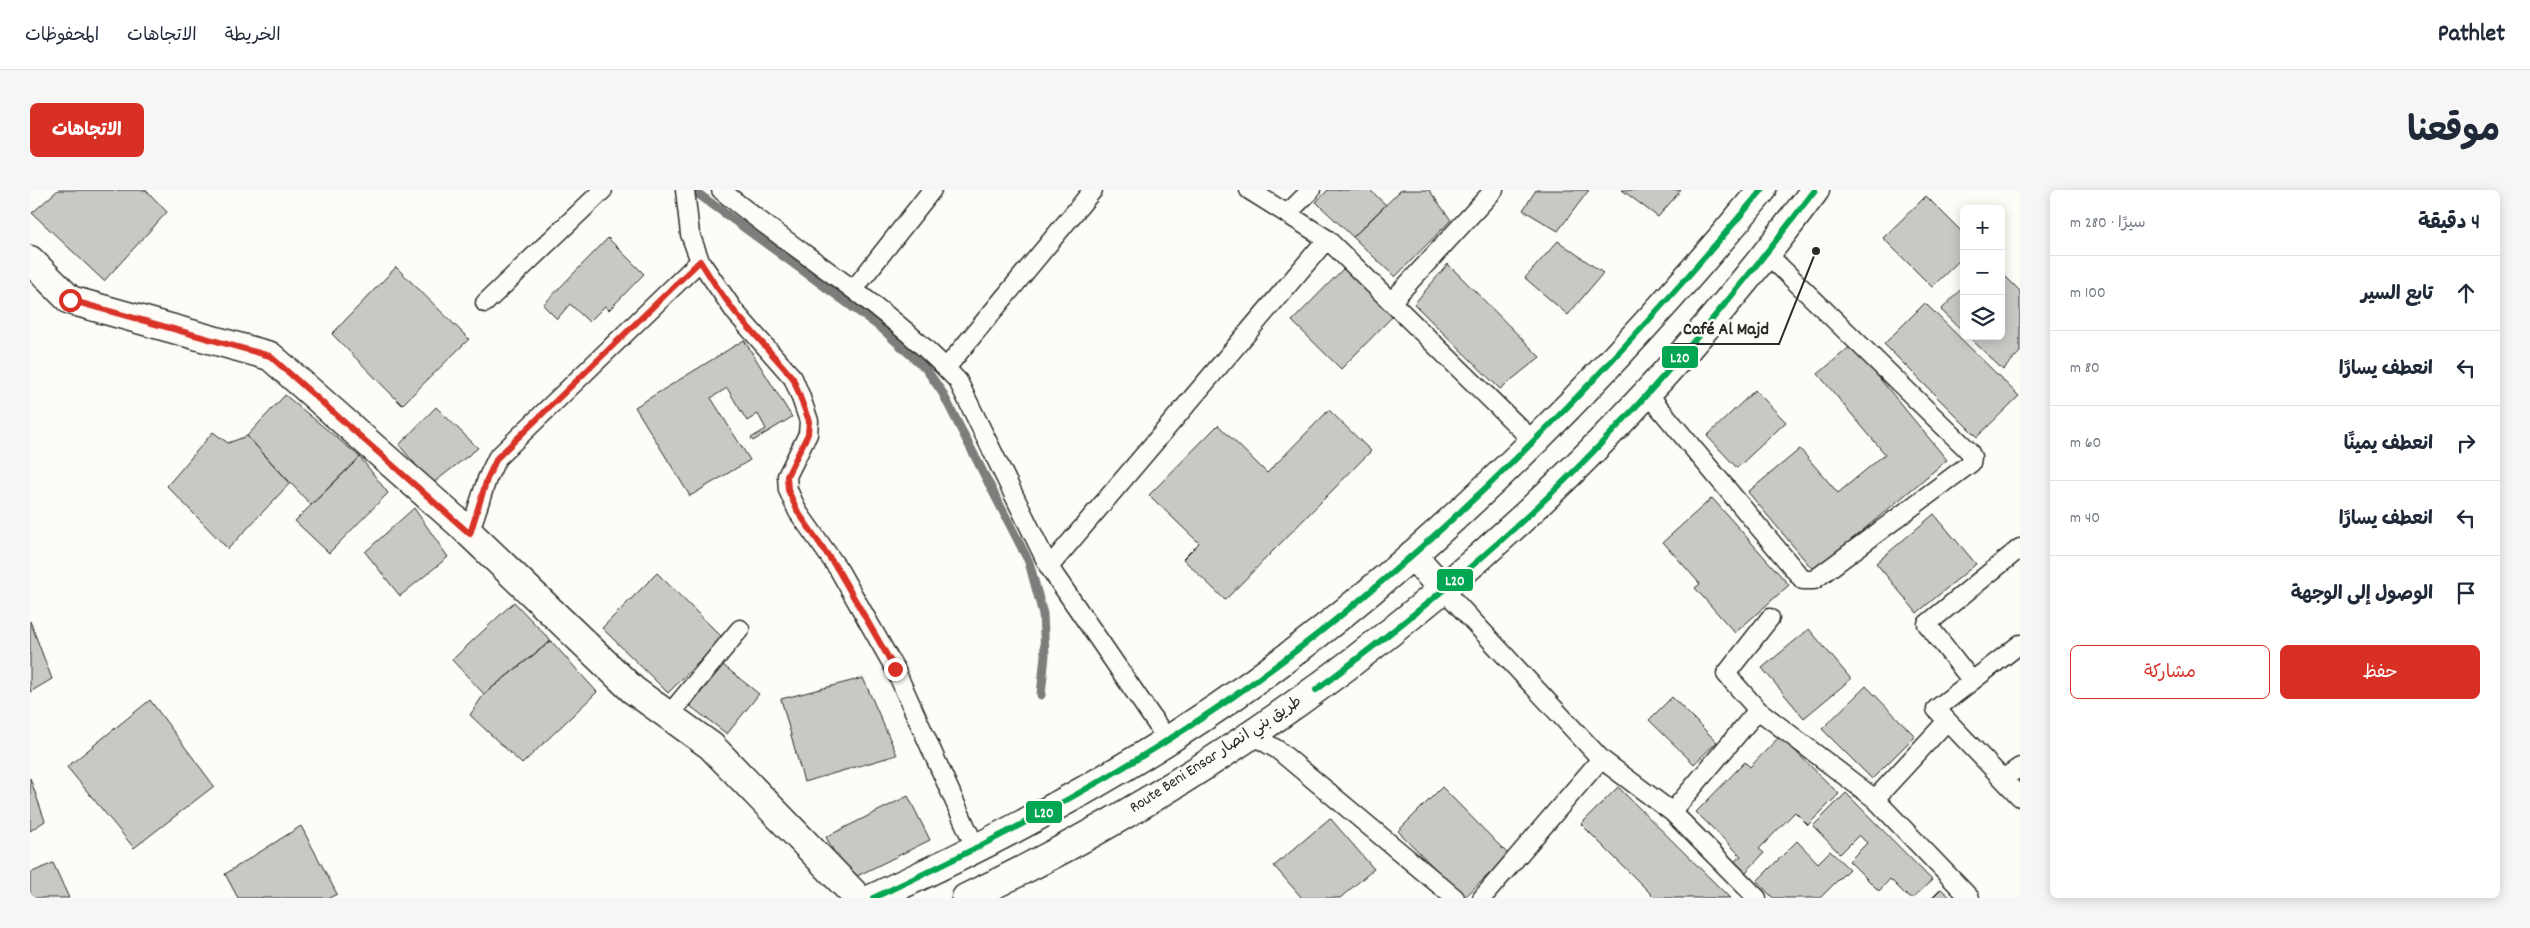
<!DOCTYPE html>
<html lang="ar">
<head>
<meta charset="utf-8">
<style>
  body { margin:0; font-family:Dekko,"Playpen Sans Arabic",sans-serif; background:#f6f6f7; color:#1f2937; direction:rtl }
  .controls { position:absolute; right:15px; top:15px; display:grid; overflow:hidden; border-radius:8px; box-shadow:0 2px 12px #0003 }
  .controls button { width:45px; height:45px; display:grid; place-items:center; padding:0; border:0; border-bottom:1px solid #e0e1e3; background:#fff; color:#1f2937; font:25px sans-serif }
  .stop { position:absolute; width:15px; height:15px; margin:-11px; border:4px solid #d93025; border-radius:50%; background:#fff }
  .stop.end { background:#d93025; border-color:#fff; box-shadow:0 1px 5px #0008 }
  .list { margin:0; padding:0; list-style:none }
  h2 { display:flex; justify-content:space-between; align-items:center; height:65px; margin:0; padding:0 20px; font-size:21px }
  h2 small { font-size:16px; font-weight:400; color:#747a83 }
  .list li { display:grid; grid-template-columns:32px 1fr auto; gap:15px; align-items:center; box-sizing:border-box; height:75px; padding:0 20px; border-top:1px solid #e0e1e3 }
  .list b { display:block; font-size:19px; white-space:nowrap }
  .list em { font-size:16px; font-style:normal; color:#747a83 }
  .actions { display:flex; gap:10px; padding:15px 20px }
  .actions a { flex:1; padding:11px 0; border:1px solid #d93025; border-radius:8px; text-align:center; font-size:18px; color:#d93025 }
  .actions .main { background:#d93025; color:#fff }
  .icon { flex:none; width:28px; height:28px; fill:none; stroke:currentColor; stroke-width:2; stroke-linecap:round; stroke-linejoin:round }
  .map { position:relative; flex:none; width:1990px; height:708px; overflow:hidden; direction:ltr; border-radius:8px }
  header { display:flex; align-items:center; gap:30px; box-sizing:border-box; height:70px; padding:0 25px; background:#fff; border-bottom:1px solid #e0e1e3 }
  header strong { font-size:24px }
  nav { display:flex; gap:28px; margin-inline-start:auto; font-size:18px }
  .intro { display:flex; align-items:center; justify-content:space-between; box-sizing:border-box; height:120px; padding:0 30px }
  h1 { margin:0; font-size:35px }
  .button { padding:12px 22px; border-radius:8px; background:#d93025; color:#fff; font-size:18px; font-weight:700 }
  main { display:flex; gap:30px; padding:0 30px }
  aside { flex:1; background:#fff; border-radius:8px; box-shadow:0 2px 12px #0003 }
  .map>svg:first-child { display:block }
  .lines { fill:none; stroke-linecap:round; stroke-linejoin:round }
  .stream { stroke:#7e7d7b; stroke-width:9 }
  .building { fill:#c9c8c4; stroke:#2b2b2b }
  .lane-casing { stroke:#2b2b2b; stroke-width:21 }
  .street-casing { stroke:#2b2b2b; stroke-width:31 }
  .highway-casing { stroke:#2b2b2b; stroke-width:31 }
  .lane { stroke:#fdfcf7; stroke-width:18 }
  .street { stroke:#fdfcf7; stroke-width:28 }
  .highway { stroke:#fdfcf7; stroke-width:28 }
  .bus-1-casing { stroke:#fdfcf7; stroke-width:10 }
  .bus-1 { stroke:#00a651; stroke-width:6 }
  .route { stroke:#d93025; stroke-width:6 }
  .labels { text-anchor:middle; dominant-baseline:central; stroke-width:5; stroke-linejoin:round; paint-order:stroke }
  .street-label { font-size:16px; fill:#2b2b2b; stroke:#fdfcf7 }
  .leader { fill:none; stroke:#2b2b2b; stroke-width:2 }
  .callout-dot { fill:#2b2b2b; stroke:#fdfcf7; stroke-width:2 }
  .callout-label { font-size:18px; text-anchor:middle; font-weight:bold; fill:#2b2b2b; stroke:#fdfcf7; stroke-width:5; stroke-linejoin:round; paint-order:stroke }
  .line-badge { stroke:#fdfcf7; stroke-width:2 }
  .badge-label { font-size:14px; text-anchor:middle; font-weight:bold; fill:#fff }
</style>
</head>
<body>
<header>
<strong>Pathlet</strong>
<nav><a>الخريطة</a><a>الاتجاهات</a><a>المحفوظات</a></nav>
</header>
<div class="intro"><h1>موقعنا</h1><a class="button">الاتجاهات</a></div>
<main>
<aside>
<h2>4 دقيقة<small>سيرًا · 280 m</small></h2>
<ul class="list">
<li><svg class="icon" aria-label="ahead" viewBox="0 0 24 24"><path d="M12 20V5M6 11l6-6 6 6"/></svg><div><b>تابع السير</b></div><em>100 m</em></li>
<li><svg class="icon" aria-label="left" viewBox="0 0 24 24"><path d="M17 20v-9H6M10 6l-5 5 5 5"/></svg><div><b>انعطف يسارًا</b></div><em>80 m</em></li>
<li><svg class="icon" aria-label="right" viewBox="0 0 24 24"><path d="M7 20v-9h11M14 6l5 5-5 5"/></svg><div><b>انعطف يمينًا</b></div><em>60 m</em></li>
<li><svg class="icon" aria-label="left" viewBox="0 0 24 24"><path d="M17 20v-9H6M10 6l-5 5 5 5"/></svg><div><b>انعطف يسارًا</b></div><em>40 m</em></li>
<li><svg class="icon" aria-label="arrive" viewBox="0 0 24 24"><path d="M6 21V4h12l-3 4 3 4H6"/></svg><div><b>الوصول إلى الوجهة</b></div></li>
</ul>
<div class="actions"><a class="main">حفظ</a><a>مشاركة</a></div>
</aside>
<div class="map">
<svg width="1990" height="708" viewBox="0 0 1990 708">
  <rect width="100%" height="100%" fill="#fdfcf7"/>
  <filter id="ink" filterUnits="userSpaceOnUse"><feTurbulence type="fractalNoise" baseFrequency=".02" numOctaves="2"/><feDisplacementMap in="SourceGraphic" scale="10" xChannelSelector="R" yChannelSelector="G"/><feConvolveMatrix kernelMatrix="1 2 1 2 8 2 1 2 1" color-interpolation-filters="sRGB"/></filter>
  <g filter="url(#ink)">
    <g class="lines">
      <path class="stream" d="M663 0 850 137 896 179 912 202 999 372 1013 424 1015 465 1011 505"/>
    </g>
    <path class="building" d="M28 0H116L137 22 74 91 2 23Z
      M1298 0H1340L1356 15 1323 47 1286 12Z
      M1371 0H1399L1421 30 1365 87 1323 47Z
      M1506 0H1559L1528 41 1493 20Z
      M1592 0H1651L1628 27Z
      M1896 6 1934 44V66L1902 97 1853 48Z
      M578 48 614 84 579 120 575 116 559 132 540 114 527 129 513 115Z
      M1528 51 1573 83 1538 125 1495 88Z
      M1418 74 1510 167 1470 199 1384 114Z
      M366 77 439 149 372 215 302 144Z
      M1315 77 1364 125 1311 179 1262 131Z
      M1971 82 1990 101V162L1973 180 1938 146H1971Z
      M1934 96V142L1911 120Z
      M1895 113 1989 206 1947 247 1854 154Z
      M714 150 762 227 723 251 721 248 736 239 728 224 717 231 697 198 681 208 720 270 660 306 605 217Z
      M1822 155 1917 270 1784 381 1718 302 1770 259 1808 303 1855 264 1788 184Z
      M1725 200 1756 232 1707 278 1677 246Z
      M255 205 330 267 281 315 217 246Z
      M406 217 448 258 402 294 369 255Z
      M1299 220 1341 261 1195 410 1153 369 1169 353 1119 305 1188 235 1237 283Z
      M183 242 198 253 217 246 260 293 198 359 137 296Z
      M330 267 358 303 299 363 265 331Z
      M1682 308 1759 395 1705 443 1665 398 1670 394 1633 352Z
      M384 318 418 367 370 406 335 362Z
      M1904 324 1946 374 1887 423 1846 373Z
      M627 383 693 448 638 503 572 438Z
      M484 412 521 451 454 504 422 470Z
      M0 431 22 489 0 502Z
      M1779 439 1821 489 1774 528 1732 478Z
      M521 451 567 502 492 574 440 525 454 504Z
      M693 475 729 504 697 544 660 516Z
      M833 488 867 565 774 592 751 509Z
      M1836 496 1885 546 1842 589 1792 539Z
      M1642 507 1687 552 1664 574 1619 530Z
      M120 510 184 596 104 658 37 577Z
      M1750 546 1809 604 1778 635 1765 622 1729 659 1734 663 1715 683 1704 672 1711 666 1666 622 1715 572 1720 577Z
      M0 588 15 631 0 641Z
      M1412 597 1479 665 1434 708 1368 641Z
      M1588 597 1700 708H1625L1551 634Z
      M1816 603 1902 690 1883 708H1879L1860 689 1849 701 1819 671 1837 653 1829 645 1810 664 1783 636Z
      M878 606 900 650 819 690 796 647Z
      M1300 628 1344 679 1310 708H1272L1244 676Z
      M271 636 307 704 299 708H208L195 684Z
      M1767 651 1788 673 1800 661 1819 679 1790 708H1743L1727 691Z
      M23 673 39 708H0V683Z
      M1911 699 1921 708H1902Z"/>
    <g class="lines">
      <defs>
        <path id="lane" d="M655 0 660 44 670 71 705 122 763 188 770 205 779 231 778 244 757 286 758 300 768 322 809 380 865 479 946 659
          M691 0C769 65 859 116 928 191L1019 377 1137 549
          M1219 0 1297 49 1504 252
          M1257 24 1281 0
          M824 99 902 0
          M1362 111 1464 0
          M455 113 573 0
          M916 178 1063 0
          M1617 203 1773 390H1784L1941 273 1942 267 1939 261 1737 64
          M439 344 457 289 467 268 670 71
          M1019 377 1297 49
          M1414 400 1571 569 1642 622 1727 708
          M1740 428 1696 484 1728 520 1845 609 1940 708
          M1990 454 1906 519 1990 607
          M1942 491 1897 434 1990 358
          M638 526 710 439
          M1222 545 1248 560 1425 708
          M1974 588 1990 577
          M1845 609 1916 532
          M1642 622 1728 520
          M1452 708 1571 569"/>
        <path id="street" d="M0 70 40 110 240 166 430 334 603 500 681 556 828 708"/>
        <path id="highway" d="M1382 365 1414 400
          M843 708C976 647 1106 577 1224 492 1415 353 1582 182 1732 0
          M936 708C1274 548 1563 300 1785 0"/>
      </defs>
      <use href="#lane" class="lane-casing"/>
      <use href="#street" class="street-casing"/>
      <use href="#highway" class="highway-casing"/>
      <use href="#lane" class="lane"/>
      <use href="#street" class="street"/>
      <use href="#highway" class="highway"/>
      <defs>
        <path id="bus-1" d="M1286 500C1357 447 1425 393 1490 333 1600 232 1695 118 1785 0
          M843 708C975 646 1105 578 1224 492 1416 353 1580 181 1732 0"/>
      </defs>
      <use href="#bus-1" class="bus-1-casing"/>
      <use href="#bus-1" class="bus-1"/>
    </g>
  </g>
  <g class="lines" filter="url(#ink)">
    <path class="route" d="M40 110 240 166 440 344 457 289 467 268 670 71 686 96 705 122 763 188 779 231 778 244 757 286 758 300 768 322 808 380 865 479"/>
  </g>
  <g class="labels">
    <g class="street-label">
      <text transform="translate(1186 565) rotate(-33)">Route Beni Ensar طريق بني انصار</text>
    </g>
  </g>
  <path class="leader" d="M1786 61L1749 154H1643"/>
  <circle class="callout-dot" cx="1786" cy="61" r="5"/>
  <g class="callout-label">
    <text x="1696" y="144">Café Al Majd</text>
  </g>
  <g class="line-badge">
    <rect x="1631" y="155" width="38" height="24" rx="5" fill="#00a651"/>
    <rect x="1406" y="378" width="38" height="24" rx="5" fill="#00a651"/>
    <rect x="995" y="610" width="38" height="24" rx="5" fill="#00a651"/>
  </g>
  <g class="badge-label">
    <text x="1650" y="172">L20</text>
    <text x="1425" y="395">L20</text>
    <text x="1014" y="627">L20</text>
  </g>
</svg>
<div class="controls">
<button>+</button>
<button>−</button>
<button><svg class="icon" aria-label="layers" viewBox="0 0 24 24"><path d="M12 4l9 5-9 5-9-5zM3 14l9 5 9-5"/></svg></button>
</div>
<div class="stop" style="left:40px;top:110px"></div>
<div class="stop end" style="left:865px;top:479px"></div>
</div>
</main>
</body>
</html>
